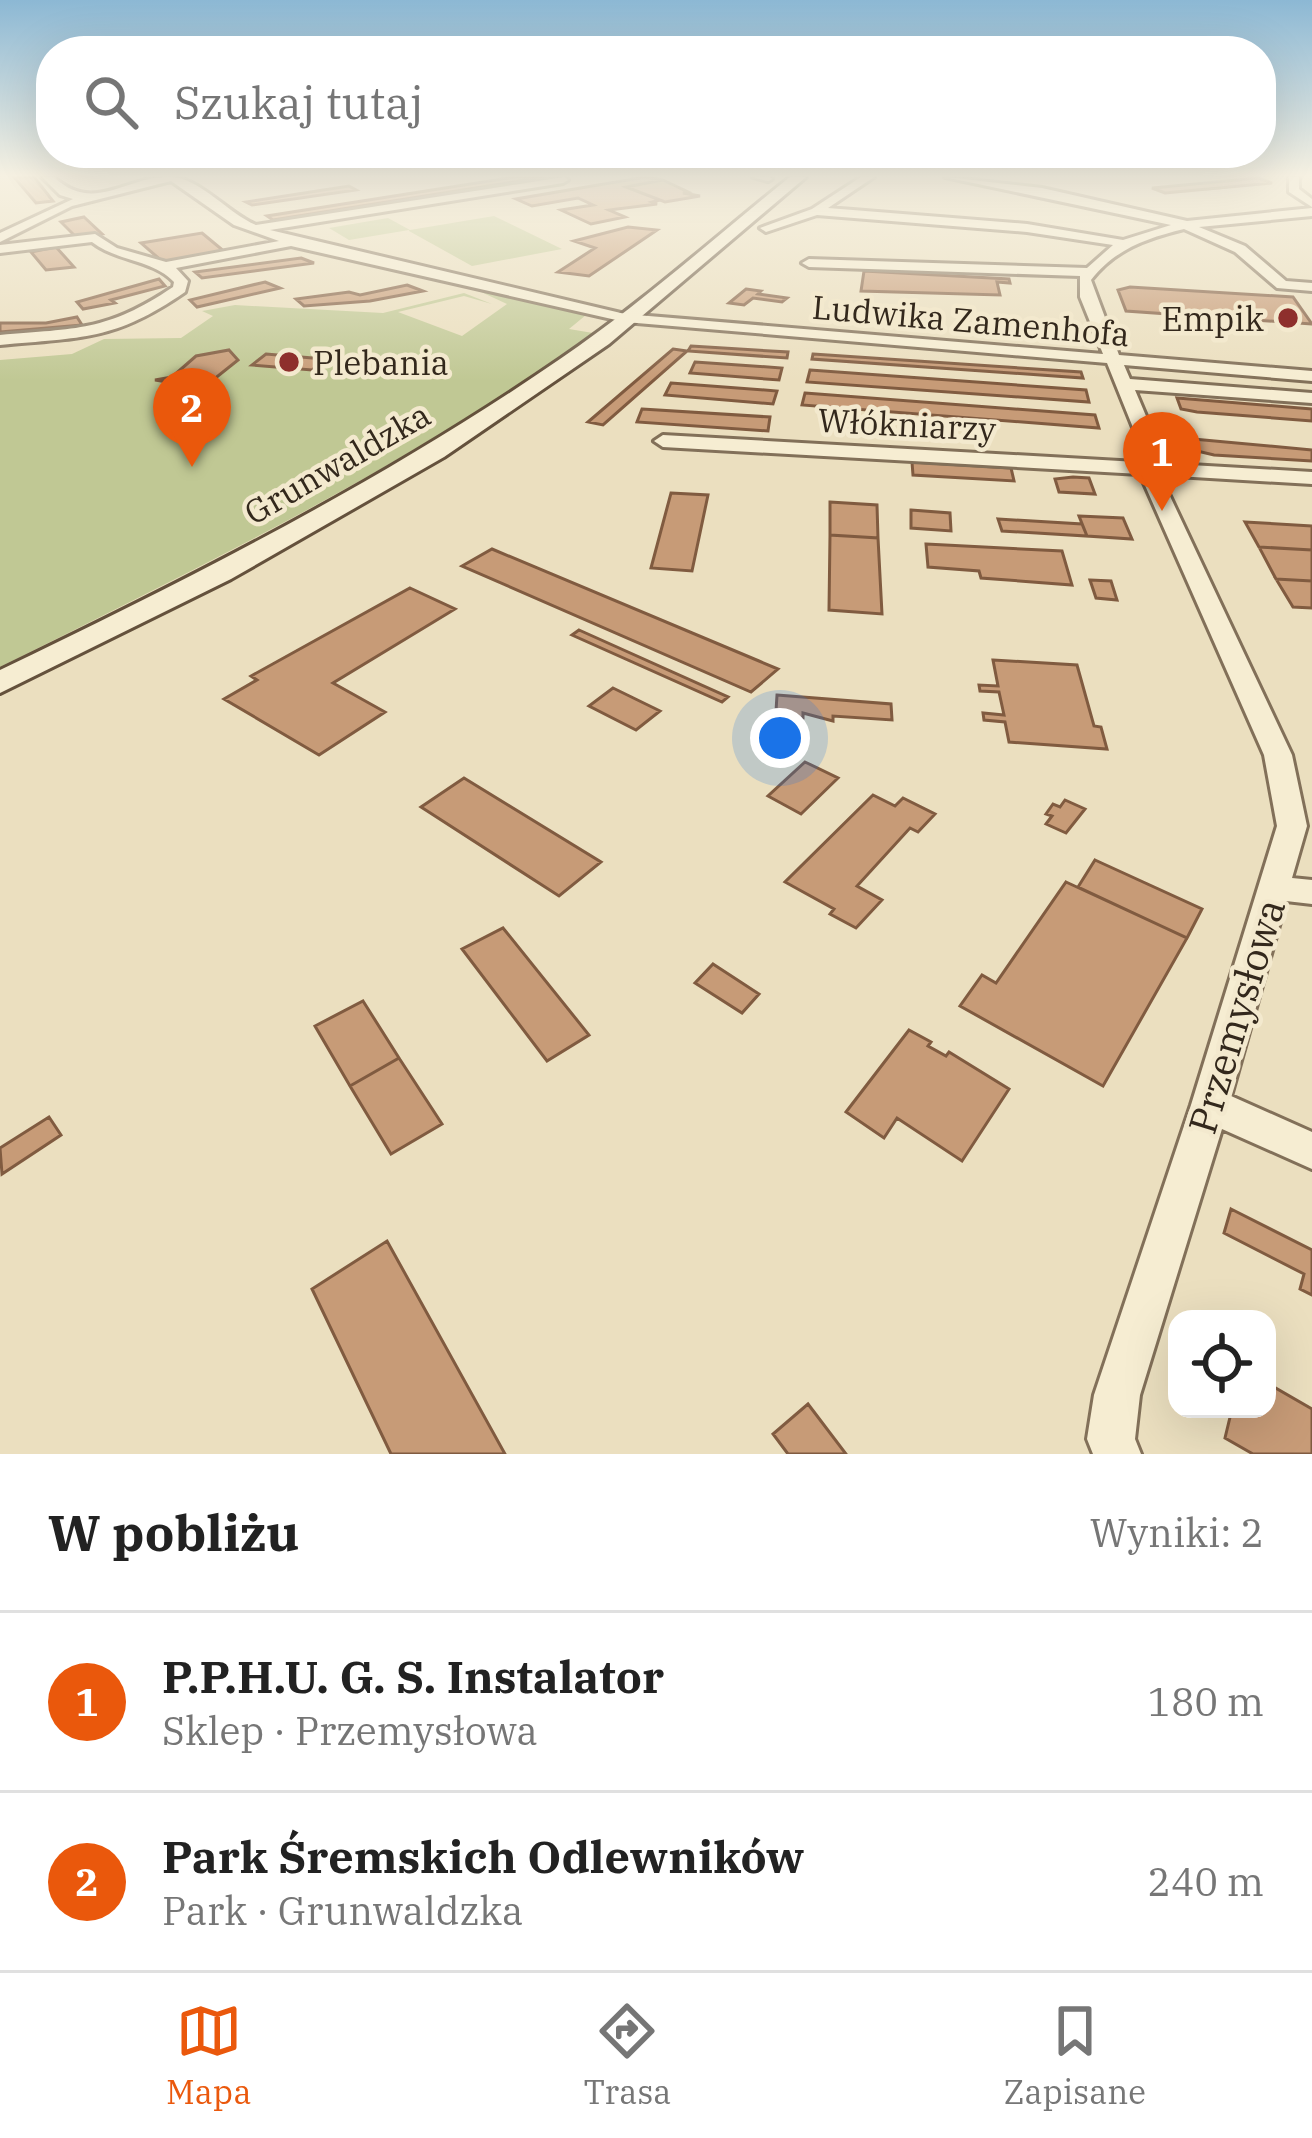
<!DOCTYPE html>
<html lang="pl">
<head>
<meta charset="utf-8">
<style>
  body { margin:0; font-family:"IBM Plex Serif",serif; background:#f2f2f2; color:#222 }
  .controls { position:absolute; right:36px; bottom:36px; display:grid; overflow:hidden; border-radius:24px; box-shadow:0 12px 48px #0002 }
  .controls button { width:108px; height:108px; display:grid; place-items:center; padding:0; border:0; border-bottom:3px solid #e0e0e0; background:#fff; color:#222; font:60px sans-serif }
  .you { position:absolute; left:780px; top:738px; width:42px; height:42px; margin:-30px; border:9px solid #fff; border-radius:50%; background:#1a73e8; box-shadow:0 0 0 18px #1a73e833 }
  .badge { display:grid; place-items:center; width:78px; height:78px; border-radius:50%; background:#ea580c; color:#fff; font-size:39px; font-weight:700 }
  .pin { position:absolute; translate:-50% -99px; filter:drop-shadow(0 3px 6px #0008) }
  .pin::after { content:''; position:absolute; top:63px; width:42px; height:36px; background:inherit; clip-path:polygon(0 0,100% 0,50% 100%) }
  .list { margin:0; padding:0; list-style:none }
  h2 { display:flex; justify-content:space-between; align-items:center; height:156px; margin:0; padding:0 48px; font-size:51px }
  h2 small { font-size:39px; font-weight:400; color:#767676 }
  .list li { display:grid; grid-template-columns:78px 1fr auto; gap:36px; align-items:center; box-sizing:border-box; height:180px; padding:0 48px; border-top:3px solid #e0e0e0 }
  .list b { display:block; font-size:45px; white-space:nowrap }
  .list p { margin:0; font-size:39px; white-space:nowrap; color:#767676 }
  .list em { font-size:39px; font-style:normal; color:#767676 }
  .icon { flex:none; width:66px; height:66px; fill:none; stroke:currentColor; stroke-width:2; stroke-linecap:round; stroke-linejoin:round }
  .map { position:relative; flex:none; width:1312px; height:1454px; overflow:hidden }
  .search { position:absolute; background:#fff; box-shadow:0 12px 48px #0002; left:36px; right:36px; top:36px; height:132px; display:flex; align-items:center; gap:30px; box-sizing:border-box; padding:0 42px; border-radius:48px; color:#767676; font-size:45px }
  .sheet { height:516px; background:#fff }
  nav { display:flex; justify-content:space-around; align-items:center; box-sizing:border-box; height:168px; border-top:3px solid #e0e0e0; background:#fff; font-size:33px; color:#767676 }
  nav a { display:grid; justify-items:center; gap:6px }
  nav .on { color:#ea580c }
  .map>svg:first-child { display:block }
  .green { fill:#c0c894 }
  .building { fill:#c79b77; stroke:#805b40; stroke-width:3 }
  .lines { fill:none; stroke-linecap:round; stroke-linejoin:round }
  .pedestrian-casing { stroke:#827059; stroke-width:6 }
  .minor-casing { stroke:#827059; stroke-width:6 }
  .secondary-casing { stroke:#64513c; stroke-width:6 }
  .pedestrian { fill:#f6edd2; fill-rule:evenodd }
  .minor { fill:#f6edd2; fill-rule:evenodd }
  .secondary { fill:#f6edd2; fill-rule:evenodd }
  .poi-dot { fill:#8e2f2c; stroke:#f3e9ce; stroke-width:4.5 }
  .labels { text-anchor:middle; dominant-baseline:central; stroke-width:9; stroke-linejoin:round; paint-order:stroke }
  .far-poi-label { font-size:33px; fill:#33281c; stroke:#f3e9ce; text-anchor:end }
  .far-street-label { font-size:33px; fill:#33281c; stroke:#f3e9ce }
  .street-label { font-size:39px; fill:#33281c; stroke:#f3e9ce }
</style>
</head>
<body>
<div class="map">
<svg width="1312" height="1454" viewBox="0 0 1312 1454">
  <rect width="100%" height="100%" fill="#ebdfbf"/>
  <path class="green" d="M494 216 562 249 472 266 409 231V230L349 240 329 228 388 218 410 230Z
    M482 289 586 315 569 329 593 333C408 467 203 565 0 667V360L72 354 104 339 181 338 213 316 202 311 235 305 383 313 464 293 492 304 464 296 398 312 462 336 507 304 479 291Z"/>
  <path class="building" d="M14 177H34L53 201 36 203Z
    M515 177H544L273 220 267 216Z
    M645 177 663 180 626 187 660 200 652 202 657 204 609 210 625 217 591 224 561 210 593 205 578 198 532 206 516 199Z
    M1258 178 1272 183 1165 193 1152 188Z
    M663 180 688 192 683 193 700 196 665 202 626 187Z
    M349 186 356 190 252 205 246 202Z
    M84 217 102 234 76 237 61 222Z
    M628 227 657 230 589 276 558 272 595 248 574 241Z
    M202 233 225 252 163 262 141 243Z
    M56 247 74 267 46 270 31 252Z
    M301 258 314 263 202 278 195 272Z
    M864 271 1009 279 1010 283 997 282 1000 295 861 291Z
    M159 279 165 286 111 300 115 303 83 309 77 302Z
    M265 282 280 288 197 307 190 300Z
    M407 285 423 291 370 301 304 306 296 299 349 292 360 295Z
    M1130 287 1293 297 1312 324 1126 311 1118 290Z
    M746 289 761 291 758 294 787 298 782 302 753 298 744 305 729 303Z
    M77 317 82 325 0 332V323H46Z
    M691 346 788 352 787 358 688 351Z
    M673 349 687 351 603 425 588 422Z
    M229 350 238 360 203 388 155 380 172 377 196 356Z
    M266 354 324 359 312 370 252 365Z
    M813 354 1081 372 1083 378 812 359Z
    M695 362 782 368 779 380 690 373Z
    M810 370 1086 390 1089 402 807 382Z
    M671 383 777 391 773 404 665 395Z
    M805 393 1095 415 1099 428 802 405Z
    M1177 398 1312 409V421L1197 412 1181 409Z
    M642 409 770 417 768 431 637 422Z
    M1193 439 1312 450V461L1214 455 1197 451Z
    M912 462 1011 468 1014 481 913 475Z
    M1073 477 1089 478 1095 494 1059 492 1055 479Z
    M671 493 708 495 692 571 651 568Z
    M830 502 877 505 878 538 830 535Z
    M911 510 950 513 951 531 911 528Z
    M1079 516 1123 518 1132 539 1087 536Z
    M998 519 1082 524 1087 536 1002 531Z
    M1245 522 1312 526V550L1259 547Z
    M830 535 878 538 882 614 829 610Z
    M926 544 1062 551 1072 585 981 578 979 571 928 567Z
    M1259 547 1312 550V581L1276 579Z
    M492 549 759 661 778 669 751 692 462 566Z
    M1276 579 1312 581V608L1293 607Z
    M1090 580 1111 581 1117 600 1096 598Z
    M410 588 455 609 333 683 385 712 319 755 224 699 257 680 251 676Z
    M579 630 728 697 722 702 572 635Z
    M993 660 1077 665 1094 726 1101 727 1107 749 1009 742 1005 722 984 720 983 713 1004 715 999 692 980 691 979 685 998 686Z
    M613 688 660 711 636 730 589 706Z
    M777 695 891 704 892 720 833 716V721L803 713V718L787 717V712L776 711Z
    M805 762 838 778 801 814 768 796Z
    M464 778 601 862 559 896 421 807Z
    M873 795 895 806 903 798 935 814 918 832 910 828 857 886 882 900 856 928 830 914 834 909 785 882Z
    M1065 800 1085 809 1066 833 1046 824 1052 816 1046 814 1053 804 1060 807Z
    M1095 860 1202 909 1187 938 1078 887Z
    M1066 882 1187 938 1103 1086 960 1006 982 975 996 983Z
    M503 928 589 1035 547 1061 462 949Z
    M713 964 759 994 742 1013 695 983Z
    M363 1001 399 1058 350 1086 315 1026Z
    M909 1030 931 1042 928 1046 946 1056 949 1052 1009 1089 962 1161 897 1118 884 1138 846 1112Z
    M399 1058 442 1124 391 1154 350 1086Z
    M49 1117 61 1135 2 1174 0 1148Z
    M1231 1209 1312 1250V1295L1300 1289 1304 1274 1224 1233Z
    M387 1241 505 1454H391L312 1289Z
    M1267 1383 1312 1409V1454H1253L1225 1438 1232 1409H1267Z
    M808 1404 846 1454H788L773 1434Z"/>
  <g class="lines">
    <defs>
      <path id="pedestrian" d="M753 177H770L772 179 768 181Z"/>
      <path id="minor" d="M42 177H54C94 215 126 175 172 177 201 179 229 214 256 225L565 177 568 180 563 183 270 230 625 314 1103 354 1080 297V276L809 267 802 263 809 259 1087 268 1113 245 1027 232 817 215 766 232 760 228 812 209 861 177H874L828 208 1027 224 1123 240 1171 225 945 177 1042 188 1187 221 1312 208V216L1199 227 1245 246 1286 281 1312 283V291L1277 288 1235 252 1184 229C1147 238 1115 249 1091 280L1119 355 1312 371V381L1124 365 1130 379 1312 393V403L1135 390 1154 435 1156 463 1312 472V484L1160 475 1292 755 1307 826 1292 878 1312 880V904L1286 901 1231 1096 1312 1132V1169L1222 1129 1140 1395 1135 1439 1141 1454H1093L1087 1439 1094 1395 1191 1105 1277 826 1264 755 1140 474 663 447 654 441 663 435 1137 462 1136 435 1107 363 625 322 291 246 176 268 188 281 185 292C114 341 83 337 0 345V335C77 328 106 332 173 287L174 282C152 259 118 262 92 242L0 253V245L95 234 117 248 166 262 279 241 234 225 171 181 72 206 0 242V233L73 199 60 195Z
        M1289 177H1299V189L1312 199V207L1289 192Z"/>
      <path id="secondary" d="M790 177H806L609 344 444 457 231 579 0 693V670C193 577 383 481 560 359 641 304 714 238 790 177Z"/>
    </defs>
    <use href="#pedestrian" class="pedestrian-casing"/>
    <use href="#minor" class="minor-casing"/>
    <use href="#secondary" class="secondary-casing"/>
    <use href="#pedestrian" class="pedestrian"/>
    <use href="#minor" class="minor"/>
    <use href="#secondary" class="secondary"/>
  </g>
  <linearGradient id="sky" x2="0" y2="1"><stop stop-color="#8cb8d4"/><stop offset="0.46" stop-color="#f6f1e2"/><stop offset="1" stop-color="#f6f1e2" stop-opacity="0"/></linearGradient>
  <rect width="1312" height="381" fill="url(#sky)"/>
  <g class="poi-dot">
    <circle cx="1288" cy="318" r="12"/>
    <circle cx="289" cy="362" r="12"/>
  </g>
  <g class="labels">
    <g class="far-poi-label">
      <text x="1264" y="318">Empik</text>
      <text x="313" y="362" text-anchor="start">Plebania</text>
    </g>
    <g class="far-street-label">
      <text transform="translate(971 320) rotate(5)">Ludwika Zamenhofa</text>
      <text transform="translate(907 424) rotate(3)">Włókniarzy</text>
      <text transform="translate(337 463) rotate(-30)">Grunwaldzka</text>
    </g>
    <g class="street-label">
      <text transform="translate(1236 1016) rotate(-73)">Przemysłowa</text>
    </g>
  </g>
</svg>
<div class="controls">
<button><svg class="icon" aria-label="locate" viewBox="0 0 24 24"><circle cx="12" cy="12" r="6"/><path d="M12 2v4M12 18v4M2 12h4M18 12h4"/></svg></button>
</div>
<div class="you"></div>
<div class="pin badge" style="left:1162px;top:511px">1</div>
<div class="pin badge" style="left:192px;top:467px">2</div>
<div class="search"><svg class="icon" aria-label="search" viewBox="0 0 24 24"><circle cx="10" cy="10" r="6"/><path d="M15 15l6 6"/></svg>Szukaj tutaj</div>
</div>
<section class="sheet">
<h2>W pobliżu<small>Wyniki: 2</small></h2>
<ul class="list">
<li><span class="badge">1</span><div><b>P.P.H.U. G. S. Instalator</b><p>Sklep · Przemysłowa</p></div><em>180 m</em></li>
<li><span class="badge">2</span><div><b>Park Śremskich Odlewników</b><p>Park · Grunwaldzka</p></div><em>240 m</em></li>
</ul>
</section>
<nav>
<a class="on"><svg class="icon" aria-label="map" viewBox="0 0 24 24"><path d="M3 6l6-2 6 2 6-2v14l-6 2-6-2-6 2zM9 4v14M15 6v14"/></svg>Mapa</a>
<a><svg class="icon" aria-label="directions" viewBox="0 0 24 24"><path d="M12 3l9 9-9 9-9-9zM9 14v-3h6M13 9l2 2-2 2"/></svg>Trasa</a>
<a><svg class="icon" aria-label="saved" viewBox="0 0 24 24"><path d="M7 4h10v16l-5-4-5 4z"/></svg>Zapisane</a>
</nav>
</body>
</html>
